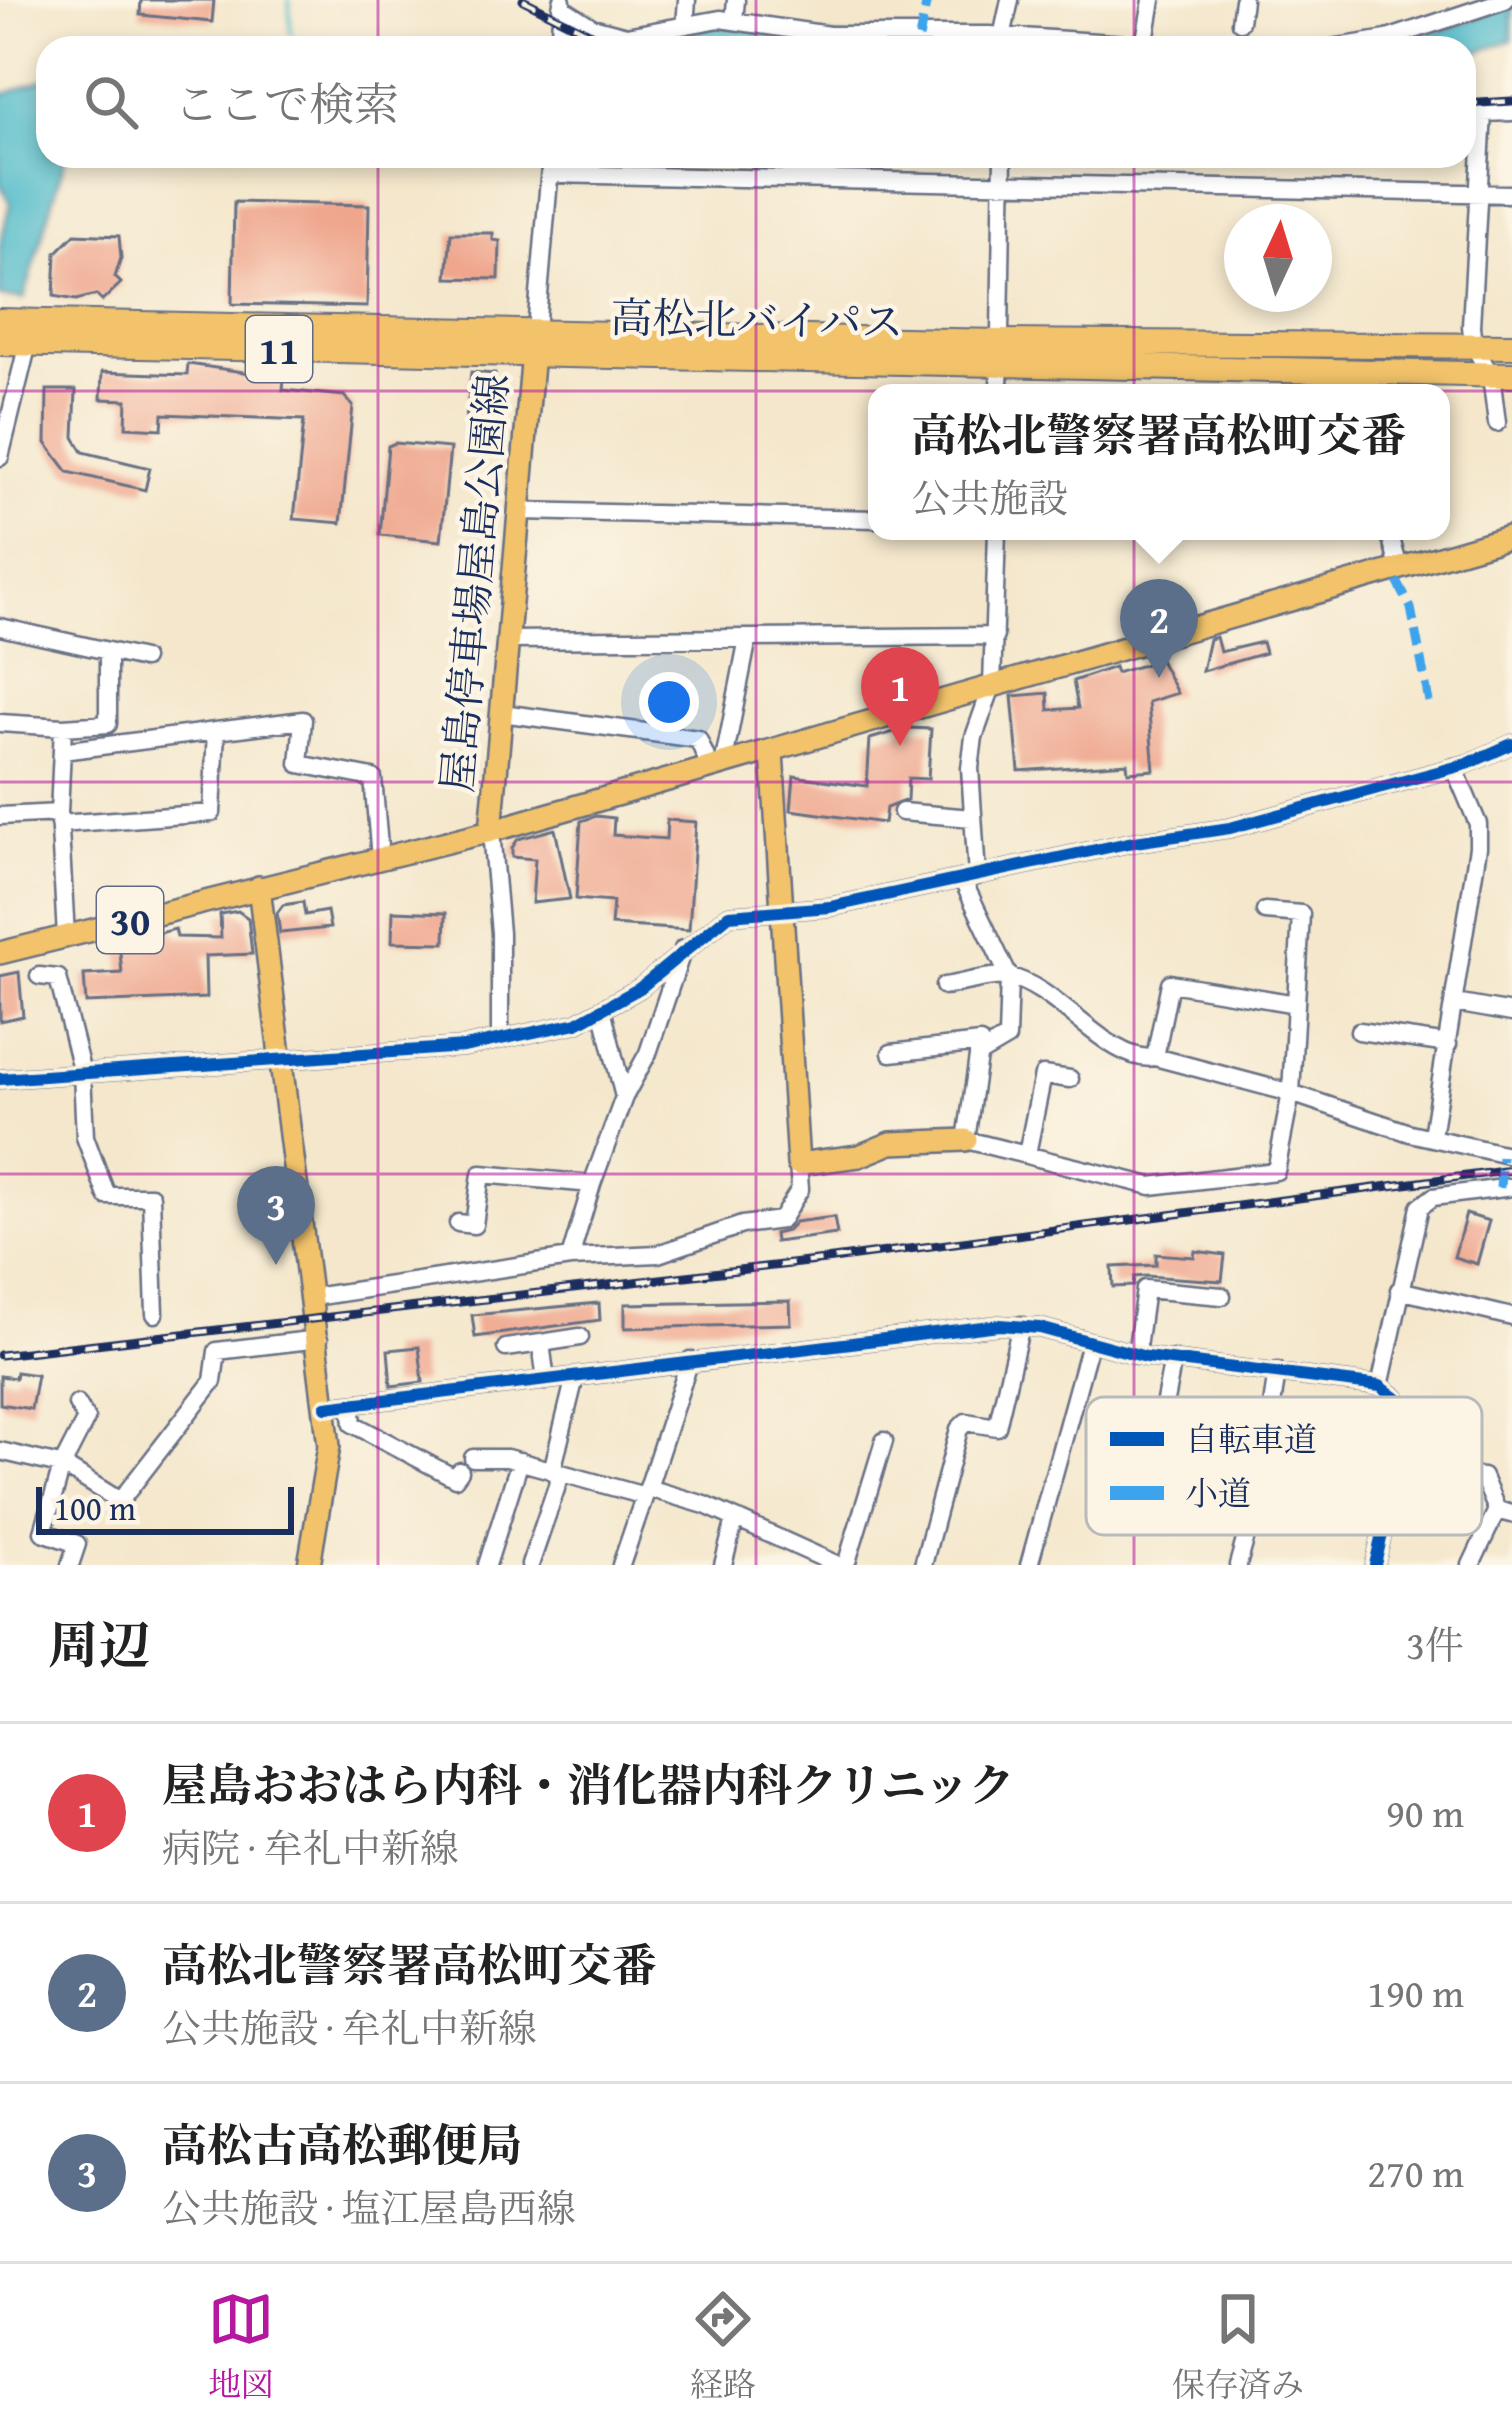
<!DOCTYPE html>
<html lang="ja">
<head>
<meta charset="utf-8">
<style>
  body { margin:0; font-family:"Gentium Book Plus","Noto Serif JP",serif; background:#f2f2f2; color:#222 }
  .compass { position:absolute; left:1224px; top:204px; width:108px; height:108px; border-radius:50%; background:#fff; box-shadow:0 6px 18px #0003; rotate:4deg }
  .scale { position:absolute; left:36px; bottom:30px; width:258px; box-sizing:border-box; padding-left:12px; border:6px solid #1b2f5e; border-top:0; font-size:33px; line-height:42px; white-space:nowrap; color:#1b2f5e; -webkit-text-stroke:9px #fcf5e5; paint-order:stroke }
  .you { position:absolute; left:669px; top:702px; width:42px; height:42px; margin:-30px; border:9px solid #fff; border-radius:50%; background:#1a73e8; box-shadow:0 0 0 18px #1a73e833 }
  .badge { display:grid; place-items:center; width:78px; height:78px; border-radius:50%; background:#b5179e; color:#fff; font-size:39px; font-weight:700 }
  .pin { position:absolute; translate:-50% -99px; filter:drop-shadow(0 3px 6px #0008) }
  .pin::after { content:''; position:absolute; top:63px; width:42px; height:36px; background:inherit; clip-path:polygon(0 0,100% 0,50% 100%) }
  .popup { position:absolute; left:868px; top:384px; width:582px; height:156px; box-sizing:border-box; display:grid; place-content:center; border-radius:24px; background:#fff; filter:drop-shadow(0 3px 9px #0005); font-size:39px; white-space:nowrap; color:#767676 }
  .popup b { font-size:45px; color:#222 }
  .popup::after { content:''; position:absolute; left:50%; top:100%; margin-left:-24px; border:24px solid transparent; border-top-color:#fff }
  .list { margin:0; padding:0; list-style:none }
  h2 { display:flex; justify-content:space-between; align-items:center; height:156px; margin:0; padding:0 48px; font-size:51px }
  h2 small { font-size:39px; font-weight:400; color:#767676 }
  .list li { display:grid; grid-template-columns:78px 1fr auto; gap:36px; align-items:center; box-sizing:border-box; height:180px; padding:0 48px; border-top:3px solid #e0e0e0 }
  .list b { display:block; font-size:45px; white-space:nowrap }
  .list p { margin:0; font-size:39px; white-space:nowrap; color:#767676 }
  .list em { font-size:39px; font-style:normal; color:#767676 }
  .icon { flex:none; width:66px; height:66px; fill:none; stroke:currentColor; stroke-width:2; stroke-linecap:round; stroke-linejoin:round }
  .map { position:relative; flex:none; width:1512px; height:1565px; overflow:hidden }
  .search { position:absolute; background:#fff; box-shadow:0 6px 18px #0003; left:36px; right:36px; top:36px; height:132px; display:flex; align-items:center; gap:30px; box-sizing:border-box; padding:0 42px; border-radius:36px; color:#767676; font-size:45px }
  .sheet { height:696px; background:#fff }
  nav { display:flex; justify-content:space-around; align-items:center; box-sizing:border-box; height:168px; border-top:3px solid #e0e0e0; background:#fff; font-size:33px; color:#767676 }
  nav a { display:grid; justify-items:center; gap:6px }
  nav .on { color:#b5179e }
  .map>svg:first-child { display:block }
  .water { fill:#50bbcb; stroke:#367594; stroke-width:3 }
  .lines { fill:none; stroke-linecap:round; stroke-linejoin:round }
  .stream { stroke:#50bbcb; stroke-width:4.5 }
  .building { fill:#efa68d }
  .minor-casing { stroke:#676f84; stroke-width:21 }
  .major-casing { stroke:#676f84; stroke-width:26 }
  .highway-casing { stroke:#676f84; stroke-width:28 }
  .minor { stroke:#fff; stroke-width:16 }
  .major { stroke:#f2c36a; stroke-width:21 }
  .highway { stroke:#f2c36a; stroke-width:24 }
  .rail-casing { stroke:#1b2f5e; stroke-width:9 }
  .rail { stroke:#fcf5e5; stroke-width:4.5; stroke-dasharray:14; stroke-linecap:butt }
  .quiet { stroke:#3da3ed; stroke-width:9; stroke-dasharray:18 9; stroke-linecap:butt }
  .cycleway-casing { stroke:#fcf5e5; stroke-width:20 }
  .cycleway { stroke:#0057b8; stroke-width:12 }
  .grid { fill:none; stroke:#b5179e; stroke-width:3; stroke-opacity:0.55 }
  .labels { text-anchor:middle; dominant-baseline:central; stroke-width:9; stroke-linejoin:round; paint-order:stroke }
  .shield { fill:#fcf5e5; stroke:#5e6a86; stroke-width:3 }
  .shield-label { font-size:39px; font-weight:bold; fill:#1b2f5e }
  .street-label { font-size:42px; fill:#1b2f5e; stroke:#fcf5e5 }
  .key { fill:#fcf5e5; stroke:#b8babc; stroke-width:3 }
  .key-label { font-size:33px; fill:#1b2f5e }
</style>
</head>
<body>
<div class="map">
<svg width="1512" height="1565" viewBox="0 0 1512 1565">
  <rect width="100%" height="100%" fill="#fcf5e5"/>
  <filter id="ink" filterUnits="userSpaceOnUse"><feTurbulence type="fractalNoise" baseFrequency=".00833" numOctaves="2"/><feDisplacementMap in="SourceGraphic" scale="24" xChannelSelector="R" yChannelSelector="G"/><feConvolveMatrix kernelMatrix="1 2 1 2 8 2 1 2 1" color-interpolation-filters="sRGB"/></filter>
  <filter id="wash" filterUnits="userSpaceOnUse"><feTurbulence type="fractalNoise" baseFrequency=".004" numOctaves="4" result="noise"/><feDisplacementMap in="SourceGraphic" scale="48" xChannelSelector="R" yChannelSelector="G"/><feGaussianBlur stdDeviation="2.7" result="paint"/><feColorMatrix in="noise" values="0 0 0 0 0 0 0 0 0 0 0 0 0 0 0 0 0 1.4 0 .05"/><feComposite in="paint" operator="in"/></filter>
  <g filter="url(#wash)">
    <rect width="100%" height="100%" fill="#f4e7cc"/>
    <path class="water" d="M1512 4V40L1464 57V48H1367L1451 28Z
      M707 24 915 46 1019 48 784 44 782 48H608L651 43 653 37Z
      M48 78V156H66L24 299 0 297V246L10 203 0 183V96Z"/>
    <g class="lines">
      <path class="stream" d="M289 0 291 33"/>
    </g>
    <g id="blocks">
      <path class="building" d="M141 0H214L212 22 140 15Z
        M234 202 369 205 367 307 232 304Z
        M451 233H493V240L500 241 499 279 447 278Z
        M75 234 119 236 121 258 115 277 121 283 102 301 96 295 76 300 54 296 56 253Z
        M188 364 284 378 283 390 344 396 353 406 341 523 294 519 304 420 163 414 162 429 126 427 127 400 101 399 102 372 187 375Z
        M471 372 495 374 491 423 466 420Z
        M47 390H76L74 437 83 452 150 468 145 490 68 472 46 443Z
        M395 443 450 448 441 541 380 535 388 446Z
        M1216 637 1220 652 1262 642 1265 653 1202 671 1209 639Z
        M1160 660 1177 693 1148 702 1154 770 1128 772 1127 763 1019 771 1012 696 1048 693 1049 710 1078 708 1073 681 1114 667 1116 673Z
        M908 728 931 729 928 779 908 778 907 800 886 808 884 823 791 810 794 776 867 786 870 739Z
        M596 816 614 818 613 835 666 839 667 820 696 822 689 930 611 925 613 902 576 899 581 821Z
        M555 829 570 899 532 903 535 859 512 857V848L518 839Z
        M303 902 305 915 327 911 330 928 280 933 277 913 283 905Z
        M238 911 248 918 252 954 205 956 206 998 86 1003 84 975 122 973 119 943 175 929 177 937 221 938 220 914Z
        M393 911 446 913 445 943 392 942Z
        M19 972 23 1016 0 1021V976Z
        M1466 1214 1489 1221 1477 1264 1454 1257Z
        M834 1217 837 1234 775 1242 774 1234 787 1231 795 1222Z
        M1195 1251 1225 1255 1222 1281 1146 1276 1134 1277 1133 1286 1113 1287 1112 1267 1156 1265V1254L1194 1257Z
        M790 1301 791 1324 625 1328V1304Z
        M599 1303 600 1320 475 1337 472 1315Z
        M419 1347 423 1382 391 1386 388 1350Z
        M16 1372 37 1375 31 1409 0 1404V1376L15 1378Z"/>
    </g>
  </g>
  <g filter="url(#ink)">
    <use href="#blocks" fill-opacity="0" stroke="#676f84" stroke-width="3"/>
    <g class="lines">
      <defs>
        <path id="minor" d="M561 7 592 27 626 36 720 19 829 35H990L1188 48
          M734 21 736 0
          M1240 22 1243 0
          M685 25 687 0
          M1002 37 1010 0
          M1144 46 1152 0
          M559 48 562 1
          M1331 48 1387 39 1505 0
          M550 174 1512 194
          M536 330 551 156
          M999 393 1003 156
          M1497 423 1491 375 1473 345 1471 326 1483 113 1512 112
          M0 457 28 343
          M519 511 877 519
          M1389 531 1399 568
          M0 627 108 651V724L63 727 59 813 66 936
          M507 640 995 636
          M108 651 143 659
          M501 713 698 739 711 769
          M0 723 63 727
          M216 731 303 720 299 764 373 778 380 858
          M723 765 748 638
          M902 812 972 818
          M0 816 59 813
          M59 824 212 813 216 731 62 751
          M491 831 500 933V1038
          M977 876 970 768 974 737 992 686 997 531
          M962 879 1009 977 1007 1038 978 1055
          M39 976 58 978 82 1073 85 1137 107 1196H151L155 1314
          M944 986C962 984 991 974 1009 977 1056 985 1111 1066 1155 1057
          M1455 1003 1512 1013
          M1296 1004 1170 983 1155 1057 1291 1093 1410 1133 1512 1156
          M1359 1031 1448 1044
          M891 1053 980 1043 966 1140 1151 1186 1276 1171 1291 1093 1301 914 1265 911
          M0 1079 464 1047 577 1023 640 988 729 915 830 907 1128 843 1230 828 1467 764 1512 744
          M624 1097 648 1053 683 949
          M1432 1136 1478 847V824L1454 767
          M1027 1154 1043 1075 1070 1079
          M458 1223 474 1225 481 1174 592 1184 624 1097 603 1013
          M570 1258 592 1184
          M1399 1290 1512 1317
          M313 1297 570 1258 658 1254 742 1225 781 1220 800 1189 798 1164
          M541 1343 580 1337
          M506 1348 541 1343 546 1381
          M1136 1355 1145 1289 1222 1296
          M690 1360 648 1488 705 1505 838 1565
          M1380 1386 1420 1207 1433 1197 1512 1187
          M351 1404 353 1424 455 1478 460 1471
          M326 1407 999 1325 1040 1328 1146 1357 1380 1386 1396 1398C1407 1451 1386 1513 1375 1565
          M0 1451 64 1466 120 1501 213 1381 217 1351 319 1339
          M473 1458H507L645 1496
          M1395 1468 1483 1477 1497 1510
          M552 1471 575 1377
          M1150 1479 1173 1359
          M1354 1505 1387 1510
          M70 1565 77 1544 43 1532 62 1466 86 1419 77 1404
          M487 1565 520 1461
          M530 1565 561 1474
          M621 1565 647 1489
          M723 1565 735 1519
          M846 1565 884 1441
          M923 1565 959 1429 966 1422 997 1427 1021 1325
          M1029 1565 1090 1343
          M1238 1565 1261 1483 1277 1371
          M1471 1565 1497 1510 1512 1514"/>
        <path id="major" d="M772 752 798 1164 859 1156 891 1143 966 1140
          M491 831 534 341
          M259 887 329 1446 309 1565
          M0 953 491 831 1512 536"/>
        <path id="highway" d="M0 321 1001 342 1512 346
          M0 343 1512 375"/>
      </defs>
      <use href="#minor" class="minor-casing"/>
      <use href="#major" class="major-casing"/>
      <use href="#highway" class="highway-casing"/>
      <use href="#minor" class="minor"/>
      <use href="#major" class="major"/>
      <use href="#highway" class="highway"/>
      <defs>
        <path id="rail" d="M523 0 619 48
          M1464 104 1512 101
          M0 1355 825 1260 1512 1170"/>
      </defs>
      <use href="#rail" class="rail-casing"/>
      <use href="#rail" class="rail"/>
      <path class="quiet" d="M919 38 927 0
        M1397 581 1411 608 1430 707
        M1500 1188 1502 1157"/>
      <defs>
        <path id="cycleway" d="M0 1079 464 1047 577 1023 640 988 729 915 830 907 1128 843 1230 828 1467 764 1512 744
          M326 1407 999 1325 1040 1328 1146 1357 1380 1386 1396 1398C1407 1451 1386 1513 1375 1565"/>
      </defs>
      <use href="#cycleway" class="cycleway-casing"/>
      <use href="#cycleway" class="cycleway"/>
    </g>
  </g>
  <path class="grid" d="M378 0V48M756 0V48M1134 0V48M378 156V1565M756 156V1565M1134 156V1565M0 391H1512M0 782H1512M0 1174H1512"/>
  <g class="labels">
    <g class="shield">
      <rect x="246" y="316" width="66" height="66" rx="9"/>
      <rect x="97" y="887" width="66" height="66" rx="9"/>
    </g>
    <g class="shield-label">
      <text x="279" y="349">11</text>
      <text x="130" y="920">30</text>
    </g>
    <g class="street-label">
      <text transform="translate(757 319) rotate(1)">高松北バイパス</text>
      <text transform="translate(474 583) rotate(-85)">屋島停車場屋島公園線</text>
    </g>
  </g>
  <rect x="1086" y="1397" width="396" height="138" rx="18" class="key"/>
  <rect x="1110" y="1432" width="54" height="14" fill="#0057b8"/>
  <rect x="1110" y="1486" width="54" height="14" fill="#3da3ed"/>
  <g class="key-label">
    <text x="1185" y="1451">自転車道</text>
    <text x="1185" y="1505">小道</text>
  </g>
</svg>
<svg class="compass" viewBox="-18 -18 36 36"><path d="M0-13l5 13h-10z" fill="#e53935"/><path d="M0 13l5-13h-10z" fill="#767676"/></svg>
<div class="scale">100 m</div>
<div class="you"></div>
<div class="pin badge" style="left:900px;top:746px;background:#e0444e">1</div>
<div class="pin badge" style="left:1159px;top:678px;background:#5c6f8a">2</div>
<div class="popup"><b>高松北警察署高松町交番</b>公共施設</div>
<div class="pin badge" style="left:276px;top:1265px;background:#5c6f8a">3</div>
<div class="search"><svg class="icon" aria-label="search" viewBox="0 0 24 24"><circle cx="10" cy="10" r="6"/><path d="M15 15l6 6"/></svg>ここで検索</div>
</div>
<section class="sheet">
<h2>周辺<small>3件</small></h2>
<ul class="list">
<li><span class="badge" style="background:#e0444e">1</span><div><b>屋島おおはら内科・消化器内科クリニック</b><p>病院 · 牟礼中新線</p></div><em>90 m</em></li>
<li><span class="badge" style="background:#5c6f8a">2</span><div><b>高松北警察署高松町交番</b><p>公共施設 · 牟礼中新線</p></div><em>190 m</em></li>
<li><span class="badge" style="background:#5c6f8a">3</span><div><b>高松古高松郵便局</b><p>公共施設 · 塩江屋島西線</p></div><em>270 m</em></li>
</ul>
</section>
<nav>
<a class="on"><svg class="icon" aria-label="map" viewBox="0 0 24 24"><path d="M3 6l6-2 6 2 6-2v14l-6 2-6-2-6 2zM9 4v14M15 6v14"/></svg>地図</a>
<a><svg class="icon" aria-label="directions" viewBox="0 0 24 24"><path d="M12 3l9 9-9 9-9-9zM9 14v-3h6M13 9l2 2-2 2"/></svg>経路</a>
<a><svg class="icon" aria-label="saved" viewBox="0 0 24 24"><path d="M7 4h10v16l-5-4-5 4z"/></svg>保存済み</a>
</nav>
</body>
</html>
